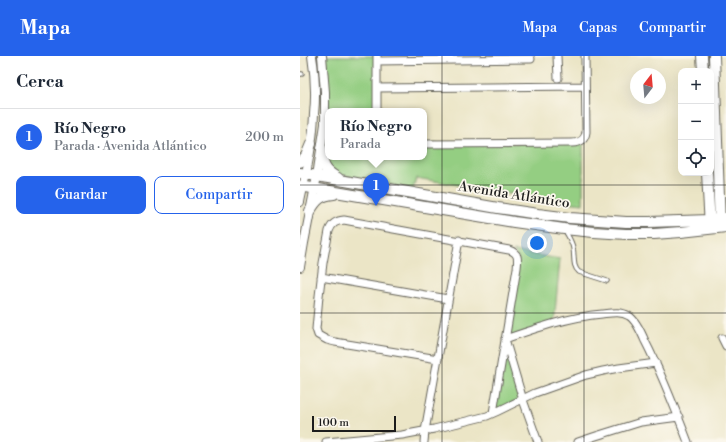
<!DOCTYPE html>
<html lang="es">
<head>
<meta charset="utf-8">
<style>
  body { margin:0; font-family:"Libre Bodoni",serif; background:#f6f6f7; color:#1f2937 }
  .controls { position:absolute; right:12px; top:12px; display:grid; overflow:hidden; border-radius:8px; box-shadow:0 4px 16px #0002 }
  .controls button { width:36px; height:36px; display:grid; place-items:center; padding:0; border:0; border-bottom:1px solid #e0e1e3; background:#fff; color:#1f2937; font:20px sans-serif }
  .compass { position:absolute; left:330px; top:12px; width:36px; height:36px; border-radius:50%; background:#fff; box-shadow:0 4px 16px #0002; rotate:16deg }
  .scale { position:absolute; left:12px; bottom:10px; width:84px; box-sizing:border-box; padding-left:4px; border:2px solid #1c1c1c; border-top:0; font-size:11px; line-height:14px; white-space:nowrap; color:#1c1c1c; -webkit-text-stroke:3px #fbf7ec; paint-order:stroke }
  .you { position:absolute; left:237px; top:187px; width:14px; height:14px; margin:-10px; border:3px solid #fff; border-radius:50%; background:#1a73e8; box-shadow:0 0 0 6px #1a73e833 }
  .badge { display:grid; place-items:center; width:26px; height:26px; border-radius:50%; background:#2563eb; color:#fff; font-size:13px; font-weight:700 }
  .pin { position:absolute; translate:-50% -33px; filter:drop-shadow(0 1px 2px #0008) }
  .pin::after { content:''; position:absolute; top:21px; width:14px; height:12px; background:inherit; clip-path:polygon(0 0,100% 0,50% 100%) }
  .popup { position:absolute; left:25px; top:52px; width:102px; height:52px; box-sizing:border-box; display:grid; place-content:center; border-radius:8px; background:#fff; filter:drop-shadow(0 1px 3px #0005); font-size:13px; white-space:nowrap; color:#747a83 }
  .popup b { font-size:15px; color:#1f2937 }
  .popup::after { content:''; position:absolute; left:50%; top:100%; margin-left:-8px; border:8px solid transparent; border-top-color:#fff }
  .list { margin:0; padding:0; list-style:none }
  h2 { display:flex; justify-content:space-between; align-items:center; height:52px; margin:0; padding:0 16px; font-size:17px }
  h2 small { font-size:13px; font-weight:400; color:#747a83 }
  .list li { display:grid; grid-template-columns:26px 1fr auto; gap:12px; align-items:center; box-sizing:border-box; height:56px; padding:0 16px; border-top:1px solid #e0e1e3 }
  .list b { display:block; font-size:15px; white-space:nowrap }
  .list p { margin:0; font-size:13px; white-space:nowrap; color:#747a83 }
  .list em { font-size:13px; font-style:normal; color:#747a83 }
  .actions { display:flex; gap:8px; padding:12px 16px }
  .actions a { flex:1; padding:9px 0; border:1px solid #2563eb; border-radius:8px; text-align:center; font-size:14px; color:#2563eb }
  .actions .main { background:#2563eb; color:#fff }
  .icon { flex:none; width:22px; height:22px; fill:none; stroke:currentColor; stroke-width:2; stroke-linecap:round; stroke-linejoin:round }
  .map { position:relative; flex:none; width:426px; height:386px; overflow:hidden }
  header { display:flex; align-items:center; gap:24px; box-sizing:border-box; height:56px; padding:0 20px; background:#2563eb; color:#fff }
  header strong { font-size:19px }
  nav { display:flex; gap:22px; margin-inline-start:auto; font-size:14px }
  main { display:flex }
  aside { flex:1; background:#fff }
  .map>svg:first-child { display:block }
  .green { fill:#94ce82; stroke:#58754f }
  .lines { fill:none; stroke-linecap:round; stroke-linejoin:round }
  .service-casing { stroke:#646258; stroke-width:5.5 }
  .minor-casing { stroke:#646258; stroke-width:9 }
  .tertiary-casing { stroke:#646258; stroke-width:10 }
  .secondary-casing { stroke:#646258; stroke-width:12 }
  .service { stroke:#fff; stroke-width:3.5 }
  .minor { stroke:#fff; stroke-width:7 }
  .tertiary { stroke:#fff; stroke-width:8 }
  .secondary { stroke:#fff; stroke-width:10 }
  .grid { fill:none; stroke:#1c1c1c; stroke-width:1; stroke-opacity:0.55 }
  .labels { text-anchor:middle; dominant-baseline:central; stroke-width:3.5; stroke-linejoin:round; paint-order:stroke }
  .street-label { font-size:14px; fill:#1c1c1c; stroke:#fbf7ec }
</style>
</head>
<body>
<header>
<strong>Mapa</strong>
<nav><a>Mapa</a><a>Capas</a><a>Compartir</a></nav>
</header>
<main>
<aside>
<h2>Cerca<small></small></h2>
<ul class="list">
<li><span class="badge">1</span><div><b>Río Negro</b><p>Parada · Avenida Atlántico</p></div><em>200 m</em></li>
</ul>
<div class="actions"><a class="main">Guardar</a><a>Compartir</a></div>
</aside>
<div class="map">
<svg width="426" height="386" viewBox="0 0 426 386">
  <rect width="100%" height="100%" fill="#fbf7ec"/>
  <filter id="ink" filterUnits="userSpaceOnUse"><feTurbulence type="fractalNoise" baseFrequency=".025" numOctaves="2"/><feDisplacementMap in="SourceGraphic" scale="8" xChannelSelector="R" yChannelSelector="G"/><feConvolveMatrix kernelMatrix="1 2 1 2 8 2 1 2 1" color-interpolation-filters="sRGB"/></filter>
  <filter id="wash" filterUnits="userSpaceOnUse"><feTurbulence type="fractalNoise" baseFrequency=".012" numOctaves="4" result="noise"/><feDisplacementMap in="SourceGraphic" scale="16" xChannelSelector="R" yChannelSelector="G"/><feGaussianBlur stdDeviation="0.9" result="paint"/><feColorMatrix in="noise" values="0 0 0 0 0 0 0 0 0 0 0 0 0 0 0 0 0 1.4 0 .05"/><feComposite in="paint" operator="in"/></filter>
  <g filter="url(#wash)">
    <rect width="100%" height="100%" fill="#ebe5c6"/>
    <path class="green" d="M22 0H77V55H28V101H124V88L276 87 283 83V148L241 143 116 122 112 137 45 125 24 110Z
      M213 195 260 203 254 267 227 275 206 283 223 344 193 357 217 212V200Z"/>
  </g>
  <g filter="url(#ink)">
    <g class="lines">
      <defs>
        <path id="service" d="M0 18H2
          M265 174C268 180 272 186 273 192 275 201 272 210 279 216L307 225"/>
        <path id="minor" d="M77 0V55
          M257 0 258 22
          M77 5 231 3
          M77 32 285 30
          M124 88 272 87C280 87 285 84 286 76L285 0
          M21 221 148 243
          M422 282 426 290
          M138 303 35 286 27 284 18 279 16 273 19 240 23 207 29 175C32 167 36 165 44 164L209 194C219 197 218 203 217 212L193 357
          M26 386 102 379 134 373 187 360 196 356 235 337 286 319 303 315 319 312 356 307
          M124 386 125 375 159 184
          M238 386 223 344 205 283C237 272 269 261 302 258 311 257 321 255 329 260 336 264 342 278 345 285 362 318 375 352 388 386
          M278 386 296 380 341 366 379 361"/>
        <path id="tertiary" d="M0 146C6 117 13 88 14 58 16 39 15 19 12 0
          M0 211 4 187 17 120 25 68V36L22 0"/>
        <path id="secondary" d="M402 0 403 15
          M414 0 420 170
          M22 93C22 108 24 115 38 122
          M0 106 6 100 11 88
          M0 117 198 152 238 158 270 162 326 166H349L410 164 426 162
          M407 117 410 171
          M0 130 214 166 264 173 294 176 326 178H354L381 176 426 171
          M10 155C16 144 21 139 34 138"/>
      </defs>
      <use href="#service" class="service-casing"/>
      <use href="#minor" class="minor-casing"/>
      <use href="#tertiary" class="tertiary-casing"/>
      <use href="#secondary" class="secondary-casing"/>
      <use href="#service" class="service"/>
      <use href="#minor" class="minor"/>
      <use href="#tertiary" class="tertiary"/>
      <use href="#secondary" class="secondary"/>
    </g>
  </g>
  <path class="grid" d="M142 0V386M284 0V386M0 129H426M0 257H426"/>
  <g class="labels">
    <g class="street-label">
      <text transform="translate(214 139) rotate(9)">Avenida Atlántico</text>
    </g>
  </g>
</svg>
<div class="controls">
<button>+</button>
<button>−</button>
<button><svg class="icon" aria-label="locate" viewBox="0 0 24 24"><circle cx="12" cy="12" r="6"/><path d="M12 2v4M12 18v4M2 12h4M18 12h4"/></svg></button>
</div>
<svg class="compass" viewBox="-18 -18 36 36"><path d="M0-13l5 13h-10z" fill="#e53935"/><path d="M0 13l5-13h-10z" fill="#747a83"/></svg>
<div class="scale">100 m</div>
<div class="you"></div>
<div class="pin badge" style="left:76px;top:150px">1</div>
<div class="popup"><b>Río Negro</b>Parada</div>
</div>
</main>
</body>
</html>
